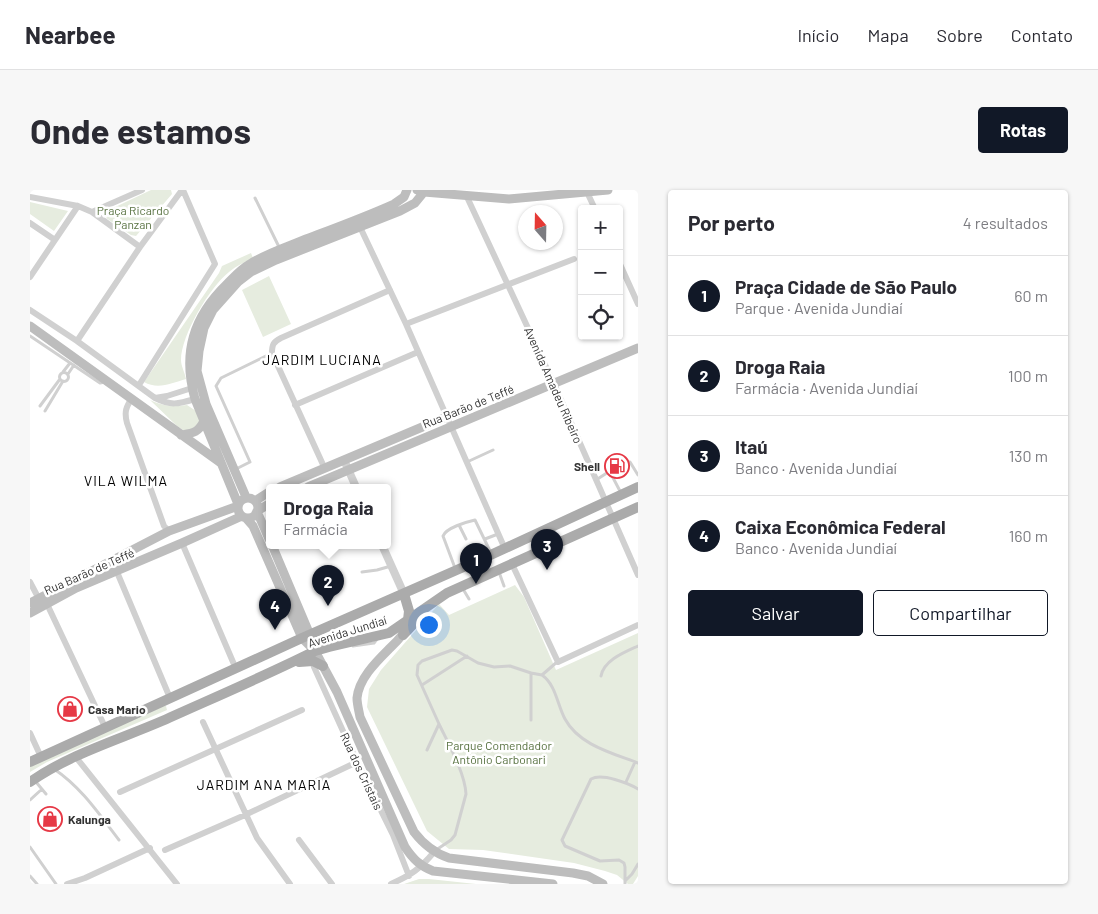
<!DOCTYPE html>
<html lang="pt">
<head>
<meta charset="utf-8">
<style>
  body { margin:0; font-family:Barlow,sans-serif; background:#f7f7f7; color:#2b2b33 }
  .controls { position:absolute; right:15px; top:15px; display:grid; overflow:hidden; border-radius:5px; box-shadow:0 1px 4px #0004 }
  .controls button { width:45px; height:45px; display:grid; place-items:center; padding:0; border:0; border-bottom:1px solid #e1e1e2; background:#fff; color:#2b2b33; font:25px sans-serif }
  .compass { position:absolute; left:488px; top:15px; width:45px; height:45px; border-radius:50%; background:#fff; box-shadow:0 1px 4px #0004; rotate:340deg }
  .you { position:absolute; left:398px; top:434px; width:18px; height:18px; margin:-12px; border:4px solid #fff; border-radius:50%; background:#1a73e8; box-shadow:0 0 0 8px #1a73e833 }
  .badge { display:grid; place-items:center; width:32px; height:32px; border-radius:50%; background:#111827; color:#fff; font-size:16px; font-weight:700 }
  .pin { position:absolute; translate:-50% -41px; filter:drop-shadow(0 1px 2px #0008) }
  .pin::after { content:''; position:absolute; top:26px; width:18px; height:15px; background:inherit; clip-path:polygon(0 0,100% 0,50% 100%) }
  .popup { position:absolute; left:236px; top:294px; width:125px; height:65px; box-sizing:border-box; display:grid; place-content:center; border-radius:5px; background:#fff; filter:drop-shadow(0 1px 4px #0005); font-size:16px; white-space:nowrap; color:#7c7c81 }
  .popup b { font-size:19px; color:#2b2b33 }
  .popup::after { content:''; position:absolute; left:50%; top:100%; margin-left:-10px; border:10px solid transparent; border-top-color:#fff }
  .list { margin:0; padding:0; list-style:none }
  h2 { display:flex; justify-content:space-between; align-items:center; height:65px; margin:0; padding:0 20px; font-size:21px }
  h2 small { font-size:16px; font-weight:400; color:#7c7c81 }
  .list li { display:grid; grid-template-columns:32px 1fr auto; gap:15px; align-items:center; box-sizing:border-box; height:80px; padding:0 20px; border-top:1px solid #e1e1e2 }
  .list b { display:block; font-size:19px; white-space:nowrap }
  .list p { margin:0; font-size:16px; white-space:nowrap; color:#7c7c81 }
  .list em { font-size:16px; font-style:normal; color:#7c7c81 }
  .actions { display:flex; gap:10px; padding:15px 20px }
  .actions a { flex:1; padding:11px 0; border:1px solid #111827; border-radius:5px; text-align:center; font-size:18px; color:#111827 }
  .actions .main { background:#111827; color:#fff }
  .icon { flex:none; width:28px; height:28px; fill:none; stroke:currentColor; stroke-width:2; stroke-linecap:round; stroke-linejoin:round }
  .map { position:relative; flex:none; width:608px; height:694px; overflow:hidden; border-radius:5px }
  header { display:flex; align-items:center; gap:30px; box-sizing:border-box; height:70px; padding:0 25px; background:#fff; border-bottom:1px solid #e1e1e2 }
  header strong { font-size:24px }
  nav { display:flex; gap:28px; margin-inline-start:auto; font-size:18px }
  .intro { display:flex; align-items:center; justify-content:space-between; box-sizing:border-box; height:120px; padding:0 30px }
  h1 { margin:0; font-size:35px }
  .button { padding:12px 22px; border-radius:5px; background:#111827; color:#fff; font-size:18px; font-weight:700 }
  main { display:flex; gap:30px; padding:0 30px }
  aside { flex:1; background:#fff; border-radius:5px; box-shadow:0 1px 4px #0004 }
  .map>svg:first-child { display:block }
  .green { fill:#e6ecdf }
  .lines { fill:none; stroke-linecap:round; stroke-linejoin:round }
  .service { stroke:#d0d0d0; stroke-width:3 }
  .minor { stroke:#d0d0d0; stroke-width:6 }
  .tertiary { stroke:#d0d0d0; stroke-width:8 }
  .secondary { stroke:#bdbdbd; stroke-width:9 }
  .primary { stroke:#ababab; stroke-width:10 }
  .labels { text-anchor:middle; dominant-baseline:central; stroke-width:5; stroke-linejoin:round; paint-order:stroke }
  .park-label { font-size:12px; fill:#56703f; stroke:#fff }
  .street-label { font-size:12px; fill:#333; stroke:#fff }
  .poi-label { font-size:12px; font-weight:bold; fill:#333; stroke:#fff; text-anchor:start }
  .neighbourhood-label { font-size:14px; letter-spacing:1px; fill:#000; stroke:#fff }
</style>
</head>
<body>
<header>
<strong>Nearbee</strong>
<nav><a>Início</a><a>Mapa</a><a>Sobre</a><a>Contato</a></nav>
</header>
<div class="intro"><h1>Onde estamos</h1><a class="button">Rotas</a></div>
<main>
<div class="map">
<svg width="608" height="694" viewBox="0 0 608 694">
  <rect width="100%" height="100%" fill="#fff"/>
  <path class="green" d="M121 0H141L142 4 106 46 101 45 76 28V24L79 20Z
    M0 12 38 21 24 41 0 24Z
    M221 63 223 68C215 72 206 76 199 82 180 97 151 145 151 170 151 176 155 183 156 189 142 193 128 200 114 192L189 83 192 76Z
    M239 86 261 134 233 147 212 100Z
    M120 210C133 216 143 217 157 215L166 221 170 230 167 236 156 242 147 236Z
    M485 395 494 407 526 480 608 443V686L603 694H598L587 685 575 681 544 673 453 660 419 659 397 641 337 517 339 499 351 480 409 414 419 425Z
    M134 516H136L137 520 17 572 0 582V575Z
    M389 689H399L446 694H374Z"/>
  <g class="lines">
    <path class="service" d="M225 8 250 59
      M0 146 70 193 75 192
      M33 182 40 173
      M29.5 187a4.5 4.5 0 1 1 9 0a4.5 4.5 0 1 1-9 0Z
      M38 184 44 175
      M10 216 30 189
      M15 221 33 191
      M437 272 463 260
      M591 274 596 272H600L608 285
      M206 279 220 272 186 196 191 188 242 163
      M580 282 591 303
      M566 290 583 279
      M429 335 436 349
      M455 349 468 344
      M440 358 446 369
      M425 378 413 346C416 338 436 332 445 330L461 363
      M332 382 347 380 361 376
      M469 382 474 396
      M433 399 439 409
      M323 456 344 453 347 449
      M527 472 512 485C526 495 527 514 535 529 549 555 582 563 608 573
      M501 483 512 485
      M571 486C574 470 595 462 608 456
      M392 495 437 466
      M409 534 387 485 388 475 392 471 422 460 427 461 448 473 464 477 480 476 501 483V530
      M397 560 409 534C418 553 435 583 436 604L425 645 421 650 406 660
      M24 579C51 597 69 624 89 650
      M6 592 16 604
      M596 592 605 572
      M0 610 12 599
      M0 657 26 694
      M0 686 7 694
      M596 690 602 684 608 674
      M595 694V677L594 673 589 670 570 671 535 656 532 650 561 589C572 583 598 593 608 599"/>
    <path class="minor" d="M556 0 565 19
      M0 7 48 16 62 22 112 0
      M437 7 524 194 608 385
      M62 22 110 57
      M0 33 25 50
      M330 37 376 134 475 359
      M589 72 608 114
      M0 87 48 16
      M0 120 47 151 125 208C141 216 148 214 165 209
      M376 134 544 69
      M47 151 110 57 152 0
      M109 195 185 74 153 0
      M102 208C96 217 94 222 97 233L134 336 139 341
      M125 208 137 206 162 198
      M265 215 388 162
      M295 279 242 163C242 155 243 152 251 148L360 100
      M152 353 206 479
      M482 374 528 472 608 435
      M87 382 140 508
      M0 392 10 411
      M17 414 75 537
      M284 477 327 572 363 645 379 686
      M173 532 227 648 260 694
      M0 543 11 567
      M45 566 147 694
      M90 602 272 520
      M269 650 302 694
      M135 660 215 625 327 572
      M37 694 55 688 120 658
      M361 694C381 685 390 679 404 662"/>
    <path class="tertiary" d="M314 270 326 297
      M352 355 374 404"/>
    <path class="secondary" d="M387 0 394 2 479 9 578 0
      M0 136 191 273
      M151 245C163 243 168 243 174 231
      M250 297 416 227
      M278 297 608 158
      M216 307 176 214 167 181 169 161 174 138 183 120 208 92 221 82 246 70 370 21 385 13 394 2
      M208 318a10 10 0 1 1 20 0a10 10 0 1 1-20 0Z
      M225 311 239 302
      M208 314 165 209C152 163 163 127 197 94 204 87 211 79 220 74 237 63 257 57 276 49 305 38 335 27 364 14L374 7 377 0
      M227 321 239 314
      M226 323 229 326 239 349
      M216 328 223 336 272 448 285 461 307 502 375 657C383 669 390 676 403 681L523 694
      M242 355 280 445
      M0 413 139 341 208 316
      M0 423 46 398 152 353 212 326
      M375 440C372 447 366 452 360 458 347 471 329 488 327 508 327 514 329 521 330 527L384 642C394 655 404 663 419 668L543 683 558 686 573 694"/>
    <path class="primary" d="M374 404 379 421 378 430
      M373 445 389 428
      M269 472 283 471 293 476
      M0 572 272 448 454 368 608 297
      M0 592C40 564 88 550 132 531 183 508 235 486 285 461L299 457 359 443 417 403 608 317"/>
  </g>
  <defs>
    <symbol id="fuel-ring" viewBox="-11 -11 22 22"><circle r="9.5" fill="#fff" stroke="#e63946" stroke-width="1.5"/><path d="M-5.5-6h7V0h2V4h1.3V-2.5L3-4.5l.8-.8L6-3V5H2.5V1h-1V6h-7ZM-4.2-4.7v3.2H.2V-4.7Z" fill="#e63946"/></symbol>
    <symbol id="shop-ring" viewBox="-11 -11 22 22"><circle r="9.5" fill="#fff" stroke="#e63946" stroke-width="1.5"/><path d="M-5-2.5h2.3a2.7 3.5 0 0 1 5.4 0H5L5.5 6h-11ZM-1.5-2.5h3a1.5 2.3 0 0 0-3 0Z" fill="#e63946"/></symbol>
  </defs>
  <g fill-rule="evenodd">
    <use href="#fuel-ring" x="573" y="262" width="28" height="28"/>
    <use href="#shop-ring" x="26" y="505" width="28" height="28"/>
    <use href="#shop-ring" x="6" y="615" width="28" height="28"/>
  </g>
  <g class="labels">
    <g class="park-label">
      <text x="103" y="20">Praça Ricardo<tspan x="103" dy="14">Panzan</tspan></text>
      <text x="469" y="555">Parque Comendador<tspan x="469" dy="14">Antônio Carbonari</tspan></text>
    </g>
    <g class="street-label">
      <text transform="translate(524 195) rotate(66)">Avenida Amadeu Ribeiro</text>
      <text transform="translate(438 216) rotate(-22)">Rua Barão de Teffé</text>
      <text transform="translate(59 381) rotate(-24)">Rua Barão de Teffé</text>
      <text transform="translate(317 441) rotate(-17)">Avenida Jundiaí</text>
      <text transform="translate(332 581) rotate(65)">Rua dos Cristais</text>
    </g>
    <g class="poi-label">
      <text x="570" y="276" text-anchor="end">Shell</text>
      <text x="58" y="519">Casa Mario</text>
      <text x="38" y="629">Kalunga</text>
    </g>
    <g class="neighbourhood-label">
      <text x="292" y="169">JARDIM LUCIANA</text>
      <text x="96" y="290">VILA WILMA</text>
      <text x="234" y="594">JARDIM ANA MARIA</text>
    </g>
  </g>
</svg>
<div class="controls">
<button>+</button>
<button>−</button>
<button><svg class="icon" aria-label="locate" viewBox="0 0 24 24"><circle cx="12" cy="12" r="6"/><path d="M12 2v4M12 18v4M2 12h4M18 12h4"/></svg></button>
</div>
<svg class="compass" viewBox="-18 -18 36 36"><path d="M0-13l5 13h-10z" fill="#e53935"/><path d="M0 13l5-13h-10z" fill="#7c7c81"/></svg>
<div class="you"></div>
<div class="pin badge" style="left:446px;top:394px">1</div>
<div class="pin badge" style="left:298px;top:416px">2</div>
<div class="popup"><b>Droga Raia</b>Farmácia</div>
<div class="pin badge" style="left:517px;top:380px">3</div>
<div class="pin badge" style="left:245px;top:440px">4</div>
</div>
<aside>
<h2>Por perto<small>4 resultados</small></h2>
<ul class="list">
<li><span class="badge">1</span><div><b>Praça Cidade de São Paulo</b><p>Parque · Avenida Jundiaí</p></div><em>60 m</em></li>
<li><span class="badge">2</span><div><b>Droga Raia</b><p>Farmácia · Avenida Jundiaí</p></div><em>100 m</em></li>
<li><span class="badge">3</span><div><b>Itaú</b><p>Banco · Avenida Jundiaí</p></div><em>130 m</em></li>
<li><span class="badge">4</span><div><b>Caixa Econômica Federal</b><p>Banco · Avenida Jundiaí</p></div><em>160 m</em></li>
</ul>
<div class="actions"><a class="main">Salvar</a><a>Compartilhar</a></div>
</aside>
</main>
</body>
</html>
